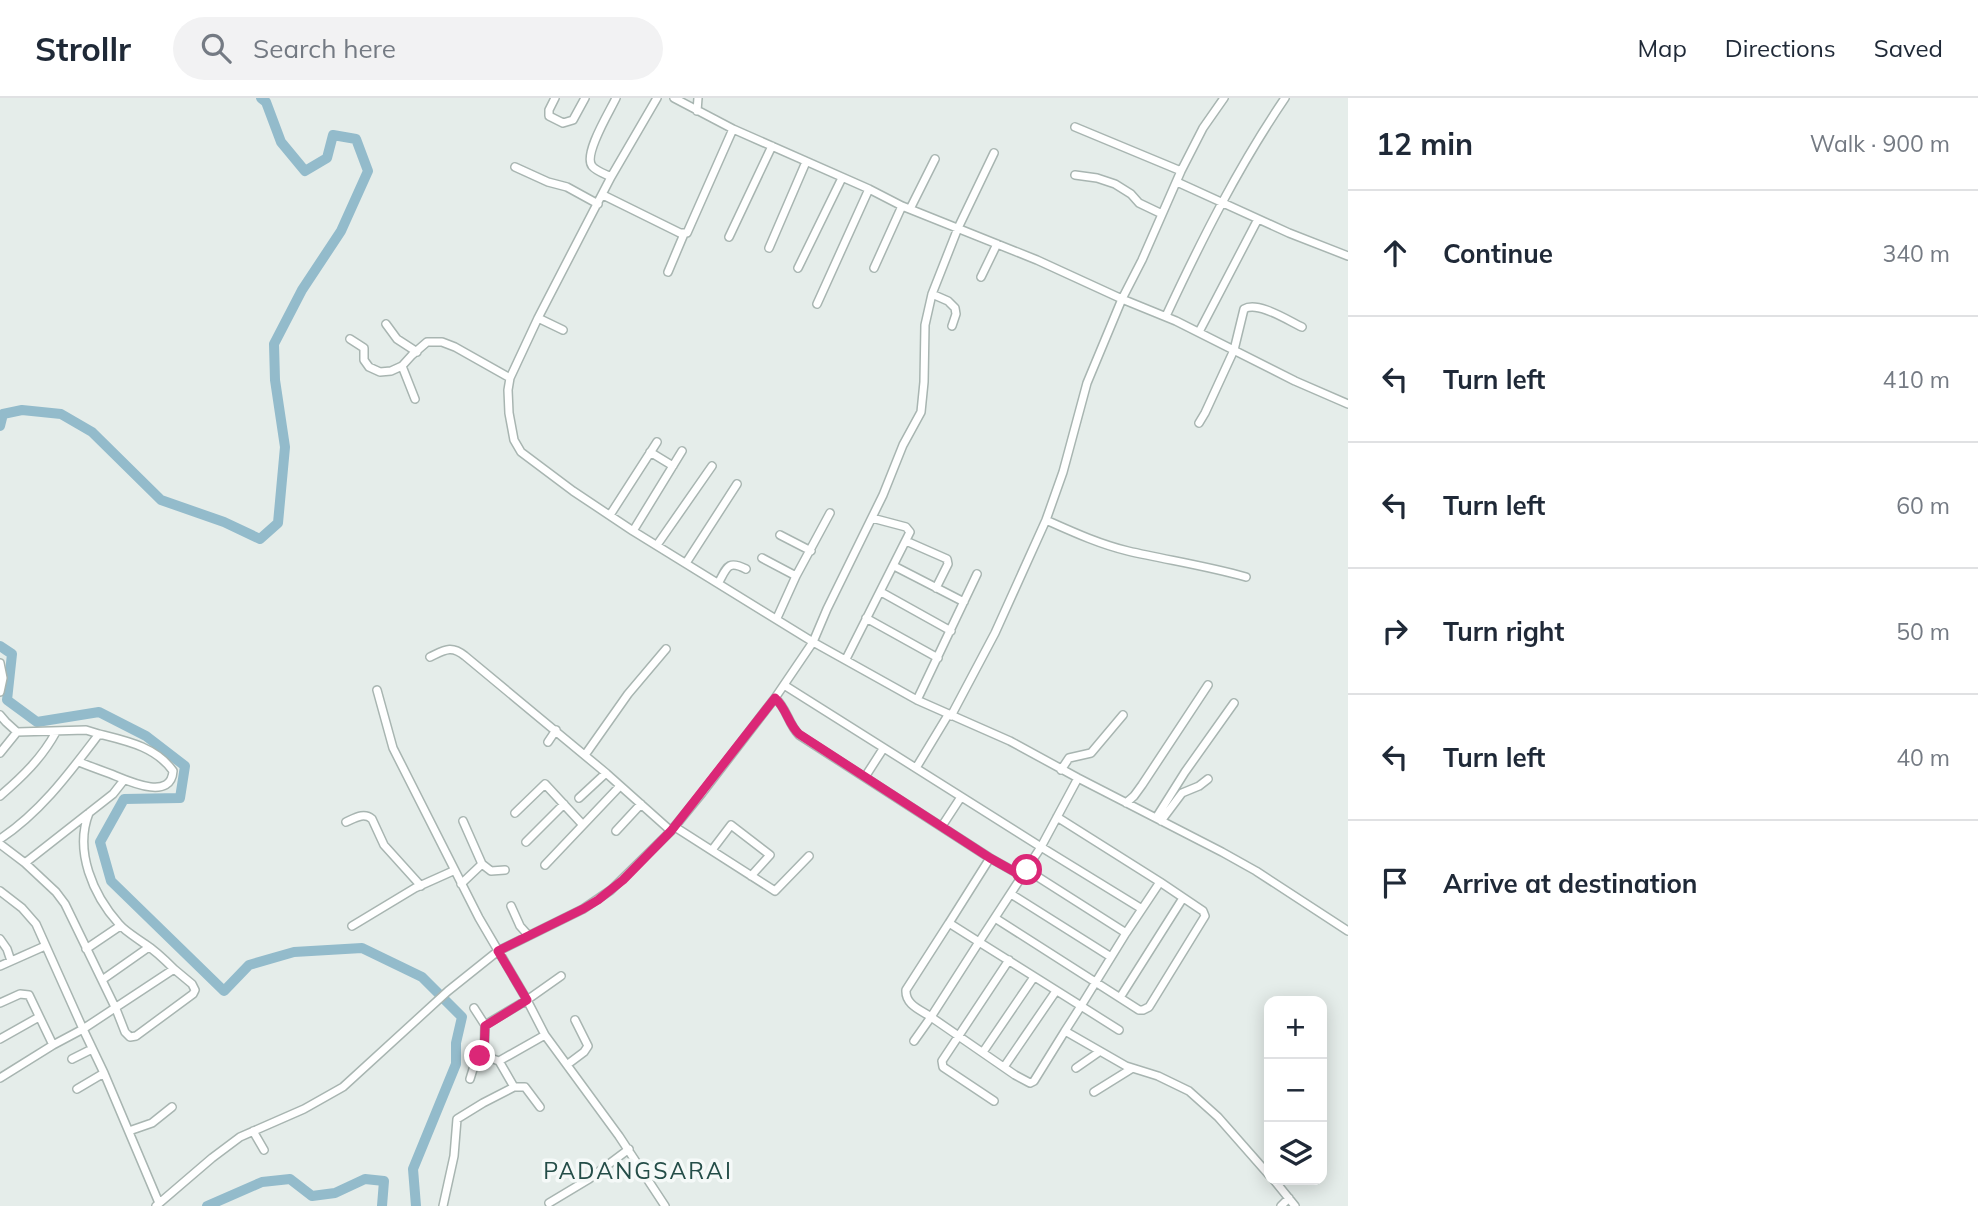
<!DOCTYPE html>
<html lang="en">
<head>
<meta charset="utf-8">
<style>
  body { margin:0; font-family:Mulish,sans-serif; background:#f2f2f3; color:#1f2937 }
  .controls { position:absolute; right:21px; bottom:21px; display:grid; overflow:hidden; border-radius:14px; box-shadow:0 4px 18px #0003 }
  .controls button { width:63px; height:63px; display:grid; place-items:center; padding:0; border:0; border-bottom:2px solid #e0e1e3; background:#fff; color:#1f2937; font:35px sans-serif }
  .stop { position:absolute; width:21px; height:21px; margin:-16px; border:5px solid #db2777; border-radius:50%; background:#fff }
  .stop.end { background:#db2777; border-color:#fff; box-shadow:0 2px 7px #0008 }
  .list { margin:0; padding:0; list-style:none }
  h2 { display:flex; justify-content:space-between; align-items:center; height:91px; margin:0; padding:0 28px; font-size:30px }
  h2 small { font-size:23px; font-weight:400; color:#747a83 }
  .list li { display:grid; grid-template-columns:46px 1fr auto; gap:21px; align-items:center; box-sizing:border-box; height:126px; padding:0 28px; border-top:2px solid #e0e1e3 }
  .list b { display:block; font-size:26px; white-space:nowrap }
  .list em { font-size:23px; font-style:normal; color:#747a83 }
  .icon { flex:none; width:38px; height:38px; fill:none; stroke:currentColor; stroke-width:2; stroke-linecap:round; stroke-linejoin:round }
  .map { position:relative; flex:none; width:1348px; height:1108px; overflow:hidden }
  header { display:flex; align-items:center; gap:42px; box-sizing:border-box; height:98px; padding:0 35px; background:#fff; border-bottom:2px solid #e0e1e3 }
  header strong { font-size:33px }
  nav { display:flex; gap:38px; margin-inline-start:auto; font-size:24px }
  .search { width:490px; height:63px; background:#f2f2f3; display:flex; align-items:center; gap:18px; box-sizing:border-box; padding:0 24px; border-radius:38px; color:#747a83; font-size:26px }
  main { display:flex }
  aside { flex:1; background:#fff }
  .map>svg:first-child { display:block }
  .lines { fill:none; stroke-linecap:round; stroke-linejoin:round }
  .river { stroke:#93bbcb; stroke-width:10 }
  .minor-casing { stroke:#a8b5b1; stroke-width:10 }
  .minor { stroke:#fff; stroke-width:7 }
  .route { stroke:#db2777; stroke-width:9 }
  .labels { text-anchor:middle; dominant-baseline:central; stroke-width:7; stroke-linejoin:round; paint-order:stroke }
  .quarter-label { font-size:23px; letter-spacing:2px; fill:#244d48; stroke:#f5f9f8 }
</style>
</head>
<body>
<header>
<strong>Strollr</strong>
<div class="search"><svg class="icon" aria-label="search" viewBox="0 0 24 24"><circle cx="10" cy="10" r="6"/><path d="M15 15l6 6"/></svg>Search here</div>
<nav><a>Map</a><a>Directions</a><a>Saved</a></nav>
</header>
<main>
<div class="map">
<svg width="1348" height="1108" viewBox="0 0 1348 1108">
  <rect width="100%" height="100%" fill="#e5edea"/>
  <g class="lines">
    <path class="river" d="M0 328 3 316 22 312 61 316 92 334 161 402 224 424 260 441 278 425 285 349 275 282 274 246 302 192 341 133 368 73 356 41 333 37 327 60 305 73 281 44 266 4 261 0
      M0 548 12 556 7 602 37 624 99 614 146 638 185 668 180 700 124 701 100 744 111 783 224 893 249 867 294 854 362 850 422 879 462 919 456 945V966L413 1071 416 1108
      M207 1108 262 1084 290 1081 312 1098 335 1095 365 1081 384 1083 382 1108"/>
    <defs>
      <path id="minor" d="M555 0 549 12V18L563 25 573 22 585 0
        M657 0 611 79 584 131 538 220 510 280 508 292 509 315 514 342 521 354 573 393 633 433 813 544 917 602 1010 643 1078 680 1222 754 1256 773 1348 833
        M674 0 733 31 869 91 902 108 1037 162 1122 201 1176 223 1295 283 1348 306
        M697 13 698 0
        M1075 29 1181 73
        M515 69 548 84 567 89 598 106
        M1075 77 1097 80 1115 86 1131 96 1139 105 1162 116
        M611 79C605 76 596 73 592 68 583 56 610 13 616 0
        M1177 84 1289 135 1348 158
        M603 97 680 135H687L733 31
        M910 111 935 61
        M729 139 772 48
        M769 150 806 64
        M798 170 842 80
        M874 170 902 108
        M668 174 684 136
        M981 179 997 146
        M932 196 948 203 955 210 956 216 952 228
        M817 206 869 91
        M1166 218C1201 143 1238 69 1285 0
        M538 220 563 232
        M386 226 397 241 417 254
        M1199 234 1258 121
        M350 241 364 250V262L369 269 380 274 391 273 402 268 412 257 427 244H442L455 249 510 280
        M402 268 415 301
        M1199 325 1205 315 1234 252 1244 211C1258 203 1287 222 1302 229
        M650 354 673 368
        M610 417 657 344
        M1046 422C1073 434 1099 446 1128 453 1167 462 1207 468 1246 479
        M633 433 682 353
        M780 437 811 453
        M906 443 947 461 948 466 936 490
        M657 447 712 368
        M762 460 796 478
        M686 465 737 386
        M894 468 964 504
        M719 484C727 469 728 462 746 471
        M881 494 951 533
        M777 520 796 478 830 415
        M866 520 938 560
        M430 559C445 552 451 547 465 558L606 675 671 733
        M846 561 910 434 906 429 872 420
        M0 565 3 580 0 594
        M784 587 1041 749 979 844 1081 908 1065 933 1126 968 1158 978 1189 993 1218 1019 1269 1077
        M377 592 393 650 479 820 527 902 545 937 619 1038 665 1108
        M775 600C787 610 788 626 799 637L990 760 1022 778
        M917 602 977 476
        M0 617 6 624 17 634 86 632 99 636C70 674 41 714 0 741
        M951 618 995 535 1046 422 1063 374 1087 285 1122 201 1142 162 1181 73 1203 30 1224 0
        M548 644 556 632
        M0 655 17 634
        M585 657 628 596 666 551
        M79 664C89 668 100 672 111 676 126 682 171 704 173 673 156 649 127 643 99 636
        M916 670 948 617
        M1061 672 1069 660 1091 655 1123 617
        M865 679 883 651
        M1078 680 1041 749 1142 811
        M124 682 113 696 25 765 56 794 65 806 116 911 125 934 130 939 136 938 193 896 195 892 192 886 174 871
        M0 698C22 679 42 660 56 634
        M579 700 606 675
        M1126 705 1134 698 1142 687 1208 587
        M515 715 545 686 583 727
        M1057 719 1160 784 1126 835 1081 908 1119 932
        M1156 720 1185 674 1234 605
        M1161 723 1182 695 1199 688 1208 681
        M346 724C355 720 364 714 372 721L384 747 421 788
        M942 728 961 699
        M675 729 775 793 809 758
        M616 733 641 706
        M526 744 564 706
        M0 746 25 765
        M712 752 731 727 770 757 751 778
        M990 760 949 825 979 844 931 919 1015 977 1030 985 1034 983 1065 933
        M482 766 491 773 505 772
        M545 767 620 688
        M1027 772 1126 835
        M461 786 482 766 463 723
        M0 793 22 810 36 826 83 931 174 871C165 862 156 853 145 846 137 840 126 834 119 826 93 797 74 753 89 715
        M1011 796 1111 859
        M511 808 520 828 528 837
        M995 820 1139 912H1143L1149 909 1205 818 1203 813 1160 784
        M352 828 415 790 453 773
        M0 841 7 851 11 863
        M86 851 120 828
        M0 868 45 848
        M102 882 149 849
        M1121 898 1183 800
        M0 905 20 896 29 897 53 947
        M474 910 485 927 484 958
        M485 927 527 902 561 878
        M0 941 39 919
        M914 943 931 919C921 912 905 907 906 892L949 825
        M983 954 1034 879
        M72 961 92 951
        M568 966 584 954 588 948 575 922
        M1004 969 1056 893
        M1076 970 1099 954
        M0 980 53 947 83 931 104 975 159 1105
        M470 981 477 958H484L499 963 545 937
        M514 989H525L540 1009
        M77 991 104 975
        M1094 994 1131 971
        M994 1003 943 969 942 963 1009 862
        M129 1033 152 1025 172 1009
        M253 1033 264 1052
        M1274 1082 1295 1108
        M549 1105 589 1081 629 1051
        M156 1108 212 1060 240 1039 304 1011 343 989 448 893 498 853 583 811 611 792 671 733 702 695 775 600 813 544 827 511 883 397 903 347 921 314 924 284 925 227 932 196 958 130 994 55
        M443 1108 454 1058 457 1021 483 1005 514 989 499 963
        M1281 1108 1289 1100"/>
    </defs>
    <use href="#minor" class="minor-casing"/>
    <use href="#minor" class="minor"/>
  </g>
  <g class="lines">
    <path class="route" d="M480 958H484L485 928 527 902 498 853 583 811 598 802 623 782 671 733 775 600C787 611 788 626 799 636L990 760 1022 778 1027 772"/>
  </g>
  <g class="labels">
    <g class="quarter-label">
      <text x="638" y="1072">PADANGSARAI</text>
    </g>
  </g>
</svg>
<div class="controls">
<button>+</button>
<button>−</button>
<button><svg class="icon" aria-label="layers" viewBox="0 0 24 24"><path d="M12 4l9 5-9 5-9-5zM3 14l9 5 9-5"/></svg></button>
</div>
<div class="stop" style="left:1027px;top:772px"></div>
<div class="stop end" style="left:480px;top:958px"></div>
</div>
<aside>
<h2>12 min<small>Walk · 900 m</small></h2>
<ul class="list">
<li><svg class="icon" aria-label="ahead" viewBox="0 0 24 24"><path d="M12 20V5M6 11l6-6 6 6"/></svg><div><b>Continue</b></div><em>340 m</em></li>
<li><svg class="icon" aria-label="left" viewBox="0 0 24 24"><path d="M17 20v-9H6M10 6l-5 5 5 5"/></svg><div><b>Turn left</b></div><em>410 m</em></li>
<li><svg class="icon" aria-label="left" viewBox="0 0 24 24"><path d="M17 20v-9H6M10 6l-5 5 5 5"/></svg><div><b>Turn left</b></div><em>60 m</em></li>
<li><svg class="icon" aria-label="right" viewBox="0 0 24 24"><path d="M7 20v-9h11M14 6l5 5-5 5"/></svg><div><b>Turn right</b></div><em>50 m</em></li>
<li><svg class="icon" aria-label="left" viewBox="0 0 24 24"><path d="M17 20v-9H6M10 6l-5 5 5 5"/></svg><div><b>Turn left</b></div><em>40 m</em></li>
<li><svg class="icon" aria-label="arrive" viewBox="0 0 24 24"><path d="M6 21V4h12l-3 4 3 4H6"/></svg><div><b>Arrive at destination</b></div></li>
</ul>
</aside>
</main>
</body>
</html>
